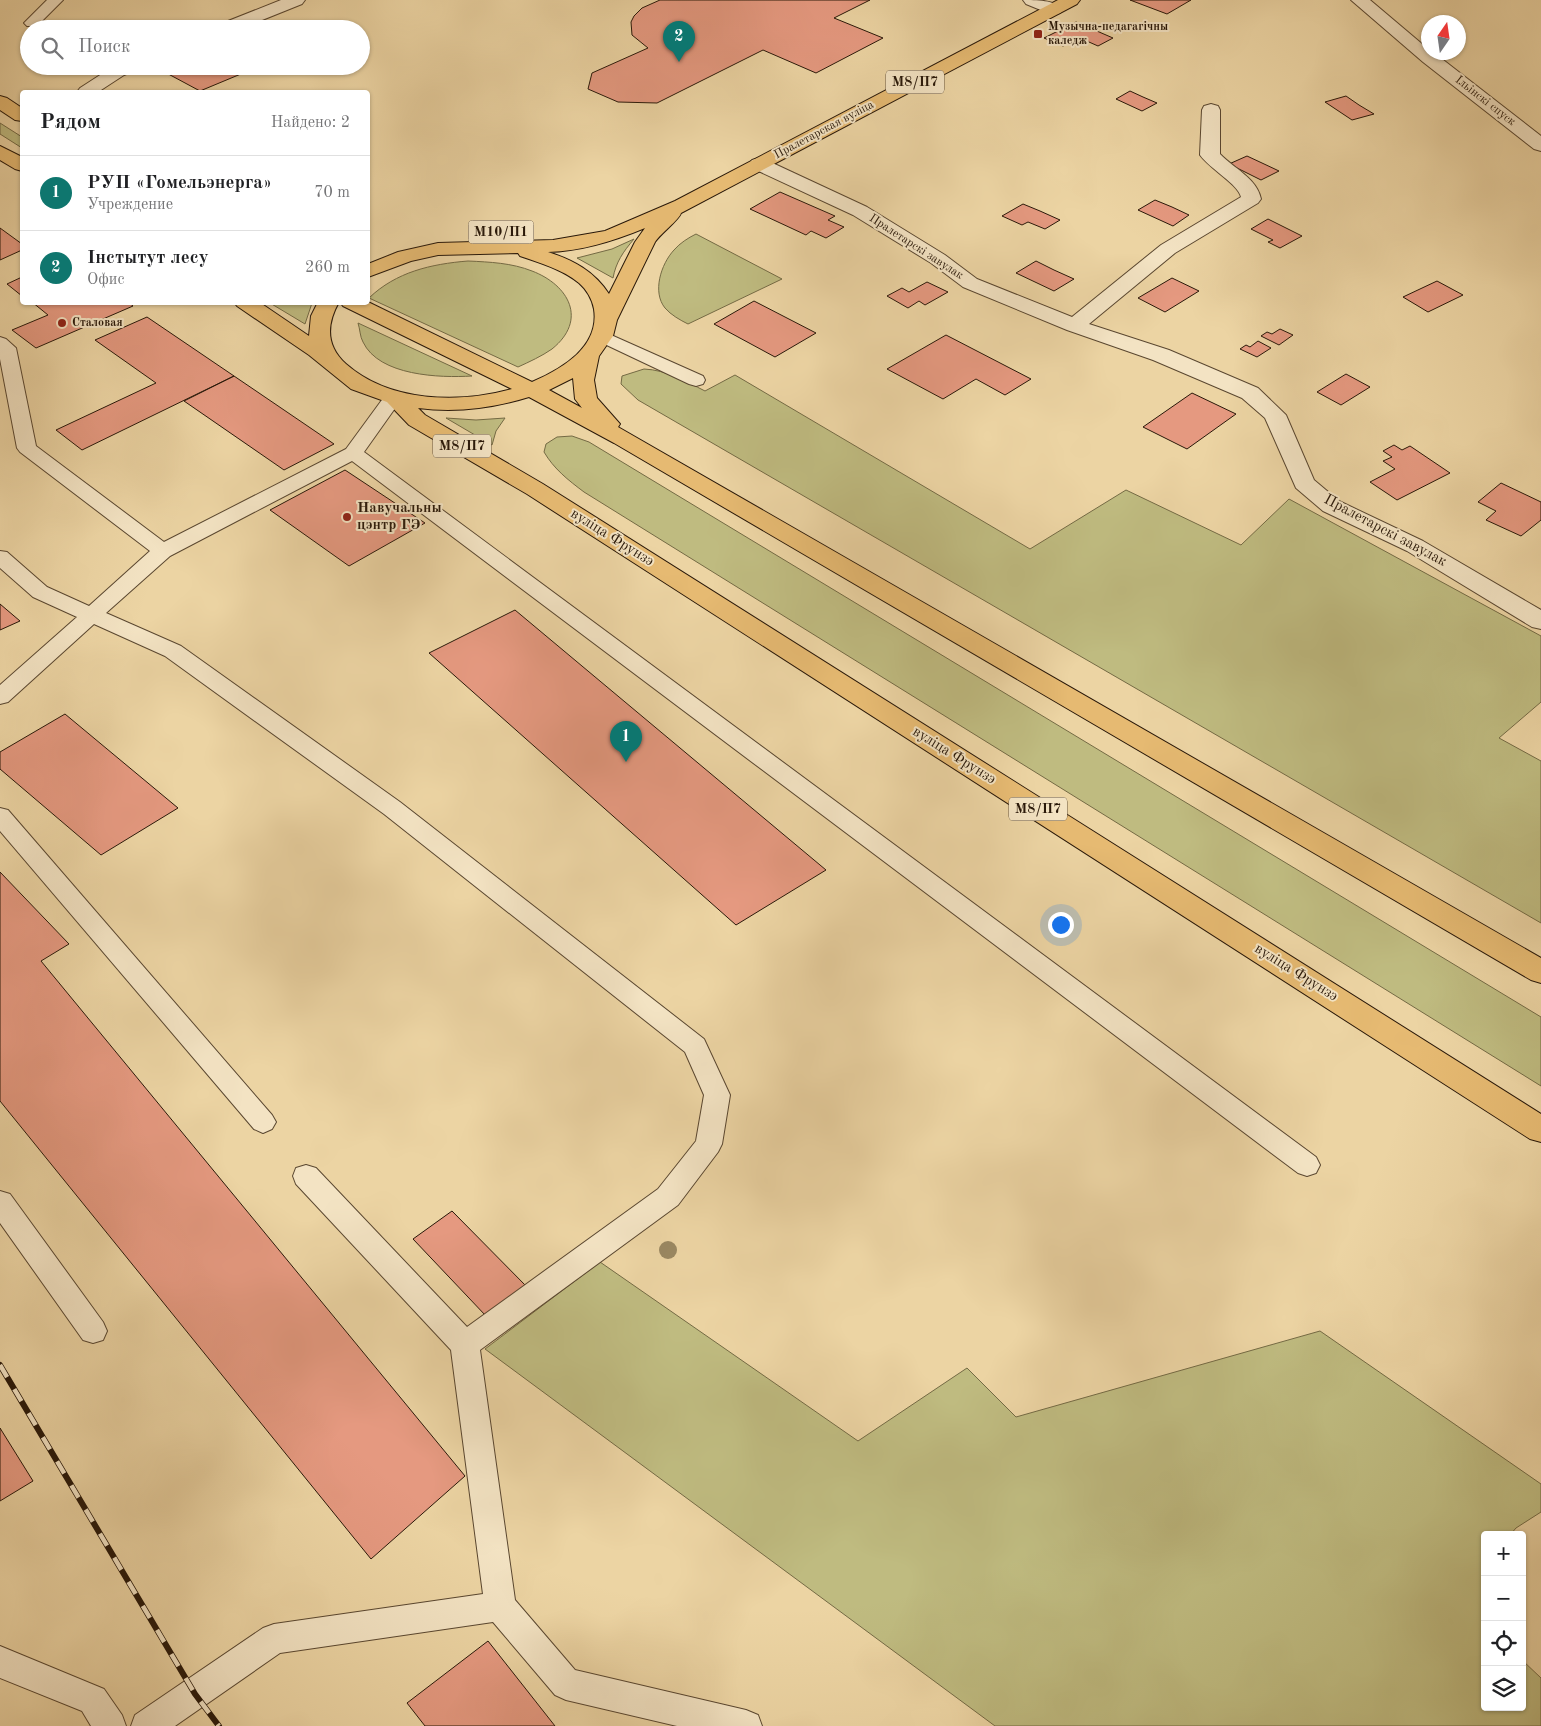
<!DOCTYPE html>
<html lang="ru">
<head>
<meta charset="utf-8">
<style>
  body { margin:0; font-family:"Old Standard TT",serif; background:#f2f2f2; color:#202124 }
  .controls { position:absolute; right:15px; bottom:15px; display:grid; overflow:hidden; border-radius:5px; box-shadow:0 1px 4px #0004 }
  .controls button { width:45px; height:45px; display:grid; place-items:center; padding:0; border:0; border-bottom:1px solid #e0e0e0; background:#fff; color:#202124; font:25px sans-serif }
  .compass { position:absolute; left:1421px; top:15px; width:45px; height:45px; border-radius:50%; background:#fff; box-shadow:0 1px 4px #0004; rotate:13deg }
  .you { position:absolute; left:1060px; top:924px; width:18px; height:18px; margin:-12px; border:4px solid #fff; border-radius:50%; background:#1a73e8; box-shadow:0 0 0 8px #1a73e833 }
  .badge { display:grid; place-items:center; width:32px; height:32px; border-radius:50%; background:#0f766e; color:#fff; font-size:16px; font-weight:700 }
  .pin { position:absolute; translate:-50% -41px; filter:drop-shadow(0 1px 2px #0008) }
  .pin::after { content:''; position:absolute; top:26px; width:18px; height:15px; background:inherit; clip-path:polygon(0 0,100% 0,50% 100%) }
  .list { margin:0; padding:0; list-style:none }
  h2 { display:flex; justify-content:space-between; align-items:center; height:65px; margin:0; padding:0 20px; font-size:21px }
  h2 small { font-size:16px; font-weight:400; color:#757577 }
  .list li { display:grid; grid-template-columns:32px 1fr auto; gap:15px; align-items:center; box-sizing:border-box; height:75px; padding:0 20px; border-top:1px solid #e0e0e0 }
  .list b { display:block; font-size:19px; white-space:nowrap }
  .list p { margin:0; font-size:16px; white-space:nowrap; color:#757577 }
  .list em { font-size:16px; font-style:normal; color:#757577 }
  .icon { flex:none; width:28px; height:28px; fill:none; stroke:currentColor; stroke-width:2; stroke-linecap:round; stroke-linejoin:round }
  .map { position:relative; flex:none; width:1541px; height:1726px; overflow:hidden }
  .search { position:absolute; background:#fff; box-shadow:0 1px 4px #0004; left:20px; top:20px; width:350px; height:55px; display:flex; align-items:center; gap:12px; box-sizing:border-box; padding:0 18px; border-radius:28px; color:#757577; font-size:19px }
  .panel { position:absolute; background:#fff; box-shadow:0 1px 4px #0004; left:20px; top:90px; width:350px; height:215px; border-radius:5px }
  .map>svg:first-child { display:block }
  .green { fill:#bfbb80; stroke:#746a44 }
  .building { fill:#e59980; stroke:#291809 }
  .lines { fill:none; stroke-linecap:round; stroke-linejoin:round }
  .service-casing { stroke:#5a4730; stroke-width:2 }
  .minor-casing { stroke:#5a4730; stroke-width:2 }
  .primary-casing { stroke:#291809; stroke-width:2 }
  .service { fill:#f3e3c3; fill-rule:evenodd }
  .minor { fill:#f3e3c3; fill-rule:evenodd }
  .primary { fill:#e6ba72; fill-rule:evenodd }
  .rail-casing { stroke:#291809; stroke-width:6 }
  .rail { stroke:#f3e3c3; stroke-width:4.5; stroke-dasharray:14; stroke-linecap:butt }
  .tree { fill:#9a8862 }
  .poi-dot { fill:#8f2418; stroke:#f3e3c3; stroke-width:2 }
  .labels { text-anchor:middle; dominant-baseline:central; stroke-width:4; stroke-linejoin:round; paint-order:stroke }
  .far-poi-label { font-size:12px; font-weight:bold; fill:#291809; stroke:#f3e3c3; text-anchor:start }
  .far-street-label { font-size:12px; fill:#291809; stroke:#f3e3c3 }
  .shield { fill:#f3e3c3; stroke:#665541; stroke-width:1 }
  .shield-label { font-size:14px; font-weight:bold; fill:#291809 }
  .poi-label { font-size:15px; font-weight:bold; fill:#291809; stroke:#f3e3c3; text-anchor:start }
  .street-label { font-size:15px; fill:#291809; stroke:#f3e3c3 }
</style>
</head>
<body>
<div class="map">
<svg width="1541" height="1726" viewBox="0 0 1541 1726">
  <rect width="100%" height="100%" fill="#ecd4a3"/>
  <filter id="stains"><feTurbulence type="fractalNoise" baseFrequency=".004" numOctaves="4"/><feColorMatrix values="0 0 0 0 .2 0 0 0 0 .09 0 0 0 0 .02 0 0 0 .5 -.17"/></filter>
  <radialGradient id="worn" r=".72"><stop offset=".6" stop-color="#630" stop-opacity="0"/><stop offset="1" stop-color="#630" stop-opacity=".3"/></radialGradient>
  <path class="green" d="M0 123 22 137V148L0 134Z
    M696 234 782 279 688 324C680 320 671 315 665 308 652 292 661 264 674 250 680 243 688 238 696 234Z
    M634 239C623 252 616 262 613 278L577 258 612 249Z
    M468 261C490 262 512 263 532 271 569 285 588 320 552 349 542 356 529 362 518 367L369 298C396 272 431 264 468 261Z
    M270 303 312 302V303L305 324Z
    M358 323 472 376C440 378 379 376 363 342 360 337 360 329 358 323Z
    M644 369C667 370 685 381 705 391L735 375 1030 549 1126 490 1241 545 1289 499 1541 636V702L1499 738 1541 761V923L638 400 621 384 622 376Z
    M446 418 476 420 505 418 496 431 492 445Z
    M572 436 589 442 1541 1017V1086L584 492C568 480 554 469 544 452L546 444 557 437Z
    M600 1262 858 1441 967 1368 1016 1417 1320 1331 1541 1484V1512L1516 1528 1510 1535H1485V1707H1522V1660L1541 1678V1726H995L485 1349Z"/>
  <path class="building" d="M660 0H870L834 18 883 38 816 73 763 50 657 103 618 102 588 89 592 73 648 48 632 35 631 22 634 16 642 8Z
    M1130 0H1191L1167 14Z
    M1076 22 1113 38 1098 46 1080 38 1063 46 1044 38Z
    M167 66H239L248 71 200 91 159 69Z
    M1130 91 1143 97 1157 103 1142 111 1116 99Z
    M1346 96 1359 105 1374 114 1352 120 1325 102Z
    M1247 156 1262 163 1279 171 1261 180 1229 164Z
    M780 192 835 216 828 220 844 227 826 238 811 231 806 235 750 209Z
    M1155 200 1172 207 1189 215 1173 226 1138 210Z
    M1023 204 1040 211 1060 220 1045 229 1028 222 1022 225 1002 216Z
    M1268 219 1302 236 1280 248 1268 242 1273 240 1251 229Z
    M0 228 22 244V250L0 260Z
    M1036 261 1054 270 1074 279 1054 291 1016 273Z
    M22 277V296L7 284Z
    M1172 278 1199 291 1165 312 1138 298Z
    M1437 281 1463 295 1428 312 1403 297Z
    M927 282 948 292 925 305 919 301 908 308 887 296 902 288 909 292Z
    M754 301 816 333 775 357 714 324Z
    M32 302H128L133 306 36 348 12 330 48 315Z
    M147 317 234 376 82 450 56 430 156 383 95 340Z
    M1280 329 1293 335 1279 345 1261 336 1267 332 1272 334Z
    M946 335 1031 379 1005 395 976 379 943 399 887 369Z
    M1258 341 1271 348 1257 357 1240 349 1246 345 1250 347Z
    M1346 374 1370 387 1341 405 1317 392Z
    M234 376 334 444 284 470 184 401Z
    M1192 393 1236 414 1187 449 1143 427Z
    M1394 445 1402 450 1410 446 1450 473 1397 500 1370 482 1395 469 1383 461 1392 457 1383 451Z
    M345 470 425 523 349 566 270 510Z
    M1501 483 1541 502V520L1521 536 1486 520 1496 511 1478 502Z
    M0 604 20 621 0 630Z
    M515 610 826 870 736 925 429 653Z
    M65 714 178 808 101 855 0 769V752Z
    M0 872 69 944 41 961 465 1476 371 1559 0 1101Z
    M452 1211 527 1287 486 1316 413 1239Z
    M0 1428 33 1481 0 1501Z
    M488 1641 555 1726H425L407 1703Z"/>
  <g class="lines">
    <defs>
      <path id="service" d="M47 0H63L37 26H27L24 23Z
        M602 331 703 376 705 380 703 384 696 386 689 384 596 340 593 336 596 332Z
        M0 337 6 339 16 348 36 446 164 542 346 449 387 393 394 391 401 393 403 397 364 452 1316 1157 1320 1165 1316 1173 1307 1176 1298 1173 352 461 170 556 106 613 181 646 400 802 704 1039 730 1095 722 1144 718 1152 678 1205 480 1350 515 1600 575 1670 746 1710 758 1715 762 1726H677L566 1700 555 1695 493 1622 280 1653 175 1726H131L135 1715 263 1628 274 1624 483 1594 451 1350 296 1184 293 1176 296 1168 306 1165 316 1168 467 1327 658 1189 696 1141 704 1095 685 1052 384 814 165 656 94 624 8 702 0 704V685L77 617 33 597 0 568V551L7 552 47 587 89 606 150 551 20 452 17 448 0 359Z
        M0 808 8 810 272 1115 276 1122 272 1129 263 1133 254 1129 0 831Z
        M0 1191 10 1194 103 1322 107 1331 103 1340 93 1343 83 1340 0 1223Z
        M0 1646 104 1689 122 1715 126 1726H91L82 1711 0 1678Z"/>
      <path id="minor" d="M281 0H305L302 4 240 29H215L218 25Z
        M1023 0C1036 0 1055 0 1063 9L1060 13 1054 14 1048 13 1026 4Z
        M1351 0H1370L1428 49V52H1433L1541 136V151L1534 149 1423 62Z
        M114 66H139L136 70 124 75 98 92H77L80 88Z
        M1211 104 1218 106 1220 110V154C1233 168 1257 178 1261 199L1258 203 1175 253 1089 324 1169 350 1258 388 1286 415 1314 480 1339 501 1423 541 1541 610V629L1532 627 1407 551 1323 511 1296 488 1265 418 1242 398 1153 360 1067 330 963 287 931 263 853 215 752 168 749 164 752 160 759 158 766 160 867 207 945 255 977 279 1072 317 1161 245 1241 197C1238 184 1210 169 1200 155L1202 110 1204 106Z"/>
      <path id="primary" d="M1058 0H1080L1077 4 681 213C679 220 661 233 655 242L617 320 613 336 599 356 594 380 597 398 620 424 618 427 1541 958V983L1531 980 614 443 529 397C494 408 455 413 418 408L425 415 543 484 1541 1114V1142L1530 1139 527 494 409 425 387 402 351 389 309 355 237 306 234 302H259L309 336 311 316 318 302H339C326 325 326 346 346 364 389 402 458 404 512 389L343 306 340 302H368L532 382C562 369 600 347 594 309 592 299 587 290 579 283 562 269 540 263 520 256L518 253 438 255 411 261 368 277V264L398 252 438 243 553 240 605 231 675 201ZM645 228 635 242 609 294C594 271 573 260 548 252 582 251 614 241 645 228ZM573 378 575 399 582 408 549 390Z
        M0 96 7 98 22 108V121L15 120 0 110Z
        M0 146 22 157V171L15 169 0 160Z"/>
    </defs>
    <use href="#service" class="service-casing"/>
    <use href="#minor" class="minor-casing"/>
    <use href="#primary" class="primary-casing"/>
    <use href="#service" class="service"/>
    <use href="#minor" class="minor"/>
    <use href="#primary" class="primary"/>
    <defs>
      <path id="rail" d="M0 1365 195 1694 219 1726"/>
    </defs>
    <use href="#rail" class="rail-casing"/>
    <use href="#rail" class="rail"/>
  </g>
  <circle class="tree" cx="668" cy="1250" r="9"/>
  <g class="poi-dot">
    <rect x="1033" y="29" width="10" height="10" rx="2.5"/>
    <circle cx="62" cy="323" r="5"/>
    <circle cx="347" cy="517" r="5"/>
  </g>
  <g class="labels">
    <g class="far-poi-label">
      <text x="1048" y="27">Музычна-педагагічны<tspan x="1048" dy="14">каледж</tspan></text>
      <text x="72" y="323">Сталовая</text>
    </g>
    <g class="far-street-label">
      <text transform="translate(1485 101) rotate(38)">Ільінскі спуск</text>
      <text transform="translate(824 130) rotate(-28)">Пралетарская вуліца</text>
      <text transform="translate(916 247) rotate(33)">Пралетарскі завулак</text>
    </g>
    <g class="shield">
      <rect x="886" y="70.5" width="58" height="23" rx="4"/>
      <rect x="468.5" y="220.5" width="65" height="23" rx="4"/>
      <rect x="433" y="434.5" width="58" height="23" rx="4"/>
      <rect x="1009" y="797.5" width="58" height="23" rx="4"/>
    </g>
    <g class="shield-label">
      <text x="915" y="82">М8/П7</text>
      <text x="501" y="232">М10/П1</text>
      <text x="462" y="446">М8/П7</text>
      <text x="1038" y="809">М8/П7</text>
    </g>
    <g class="poi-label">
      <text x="357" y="508">Навучальны<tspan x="357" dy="17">цэнтр ГЭ</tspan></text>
    </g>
    <g class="street-label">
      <text transform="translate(1385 531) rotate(28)">Пралетарскі завулак</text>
      <text transform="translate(612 538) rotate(32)">вуліца Фрунзэ</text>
      <text transform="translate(954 756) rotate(32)">вуліца Фрунзэ</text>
      <text transform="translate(1296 973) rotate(32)">вуліца Фрунзэ</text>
    </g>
  </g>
  <rect width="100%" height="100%" filter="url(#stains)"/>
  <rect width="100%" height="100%" fill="url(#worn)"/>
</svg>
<div class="controls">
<button>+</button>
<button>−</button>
<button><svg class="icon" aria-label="locate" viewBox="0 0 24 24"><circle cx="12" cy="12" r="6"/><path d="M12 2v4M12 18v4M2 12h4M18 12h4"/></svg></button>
<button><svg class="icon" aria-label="layers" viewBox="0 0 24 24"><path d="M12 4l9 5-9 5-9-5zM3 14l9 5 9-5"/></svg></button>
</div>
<svg class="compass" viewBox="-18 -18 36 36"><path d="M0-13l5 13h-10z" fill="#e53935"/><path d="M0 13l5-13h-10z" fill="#757577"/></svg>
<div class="you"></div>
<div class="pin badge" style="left:626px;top:762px">1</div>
<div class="pin badge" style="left:679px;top:62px">2</div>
<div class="search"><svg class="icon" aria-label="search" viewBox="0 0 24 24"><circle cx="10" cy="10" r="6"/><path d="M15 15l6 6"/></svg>Поиск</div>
<section class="panel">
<h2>Рядом<small>Найдено: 2</small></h2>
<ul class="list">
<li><span class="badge">1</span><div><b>РУП «Гомельэнерга»</b><p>Учреждение</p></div><em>70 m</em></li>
<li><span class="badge">2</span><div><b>Інстытут лесу</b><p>Офис</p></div><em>260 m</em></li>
</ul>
</section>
</div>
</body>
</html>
